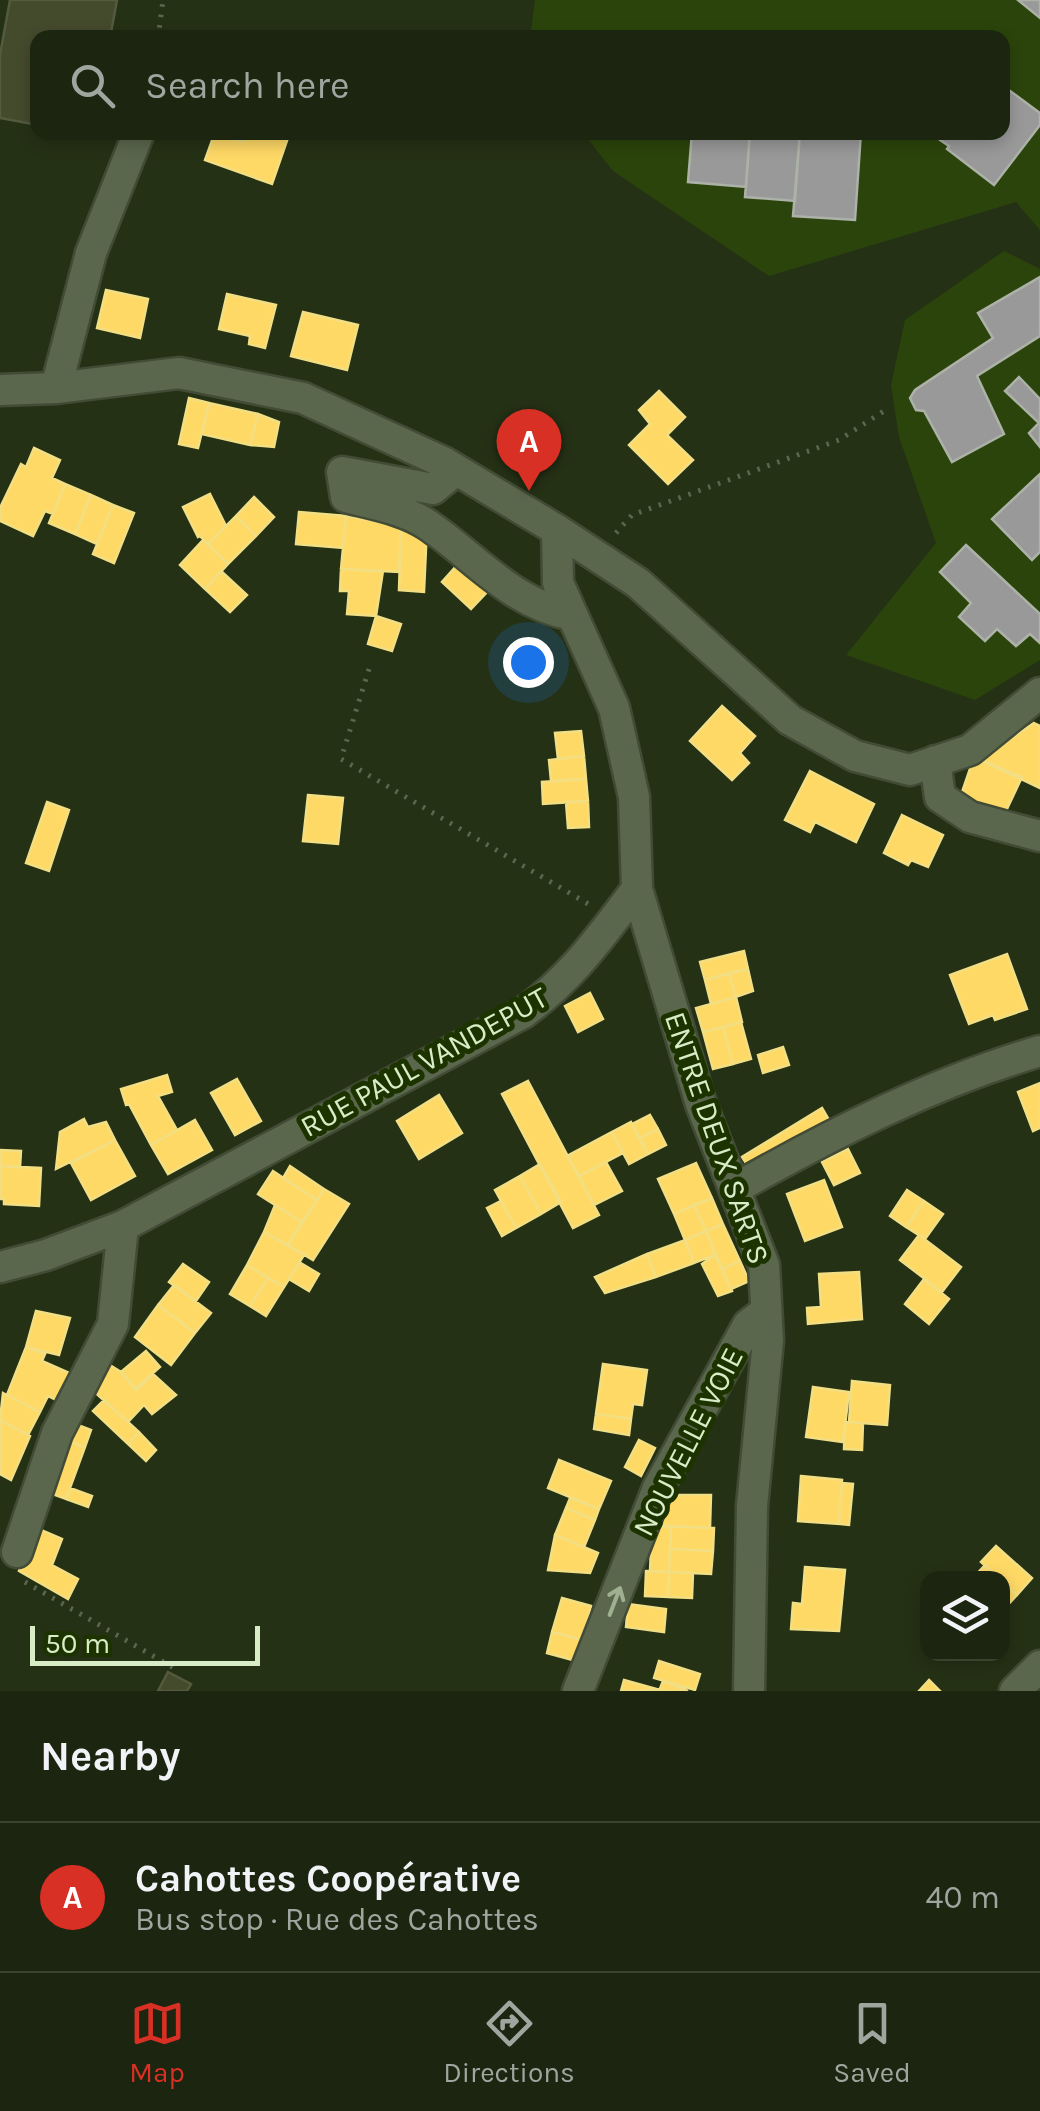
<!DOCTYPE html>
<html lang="en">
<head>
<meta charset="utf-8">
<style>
  body { margin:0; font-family:Karla,sans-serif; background:#252d19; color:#f1f3f6 }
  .controls { position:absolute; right:30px; bottom:30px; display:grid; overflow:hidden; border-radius:20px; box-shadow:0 5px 15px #0003 }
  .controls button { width:90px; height:90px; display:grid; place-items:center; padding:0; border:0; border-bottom:2px solid #3a4230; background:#1c2510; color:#f1f3f6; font:50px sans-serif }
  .scale { position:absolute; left:30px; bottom:25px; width:230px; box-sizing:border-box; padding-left:10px; border:5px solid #d8ecc8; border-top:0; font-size:28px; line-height:35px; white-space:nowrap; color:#d8ecc8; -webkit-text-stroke:8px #1c3300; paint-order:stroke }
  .you { position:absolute; left:528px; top:662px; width:35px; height:35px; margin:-25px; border:8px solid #fff; border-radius:50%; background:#1a73e8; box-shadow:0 0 0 15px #1a73e833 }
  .badge { display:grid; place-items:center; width:65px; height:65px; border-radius:50%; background:#d93025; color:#fff; font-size:32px; font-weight:700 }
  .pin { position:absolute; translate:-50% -82px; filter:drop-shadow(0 2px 5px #0008) }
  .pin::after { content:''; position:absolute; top:52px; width:35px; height:30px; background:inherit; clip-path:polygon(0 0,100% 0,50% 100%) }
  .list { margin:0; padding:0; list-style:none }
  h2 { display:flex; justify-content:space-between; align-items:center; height:130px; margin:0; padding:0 40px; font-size:42px }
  h2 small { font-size:32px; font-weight:400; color:#a0a59f }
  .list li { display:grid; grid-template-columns:65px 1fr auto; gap:30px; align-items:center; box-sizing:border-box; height:150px; padding:0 40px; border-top:2px solid #3a4230 }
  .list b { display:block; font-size:38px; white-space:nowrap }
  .list p { margin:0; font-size:32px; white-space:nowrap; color:#a0a59f }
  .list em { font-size:32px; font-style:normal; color:#a0a59f }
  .icon { flex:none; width:55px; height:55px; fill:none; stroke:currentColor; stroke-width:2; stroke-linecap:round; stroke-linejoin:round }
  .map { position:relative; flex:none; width:1040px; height:1691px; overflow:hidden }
  .search { position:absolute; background:#1c2510; box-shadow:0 5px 15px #0003; left:30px; right:30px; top:30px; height:110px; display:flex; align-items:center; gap:25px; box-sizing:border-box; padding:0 35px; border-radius:20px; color:#a0a59f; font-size:38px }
  .sheet { height:280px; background:#1c2510 }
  nav { display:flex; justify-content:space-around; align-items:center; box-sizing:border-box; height:140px; border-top:2px solid #3a4230; background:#1c2510; font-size:28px; color:#a0a59f }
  nav a { display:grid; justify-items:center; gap:5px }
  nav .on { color:#d93025 }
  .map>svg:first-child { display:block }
  .built { fill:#2b440b }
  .homes { fill:#ffd966; stroke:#f3df83; stroke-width:2.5 }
  .industry { fill:#999; stroke:#acb2a7; stroke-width:2.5 }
  .building { fill:#444a2c; stroke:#545a3e; stroke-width:2.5 }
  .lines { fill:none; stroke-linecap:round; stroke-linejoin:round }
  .minor-casing { stroke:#414b35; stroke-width:35 }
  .path { stroke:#5b6650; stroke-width:5; stroke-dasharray:2.5 8; stroke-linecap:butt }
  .minor { stroke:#5a674d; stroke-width:30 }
  .oneway { stroke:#9fb091 }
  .labels { text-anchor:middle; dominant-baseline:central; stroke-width:10; stroke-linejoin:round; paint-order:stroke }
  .street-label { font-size:30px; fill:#d8ecc8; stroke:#1c3300 }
</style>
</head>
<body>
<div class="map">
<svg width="1040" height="1691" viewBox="0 0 1040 1691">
  <rect width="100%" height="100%" fill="#253115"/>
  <path class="built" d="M535 0H1040V230L1016 202 769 276 613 171 583 133 1002 132V38H530Z
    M1004 251 1040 269V660L975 700 846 655 936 543 899 437 891 385 905 320Z"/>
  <path class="homes" d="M215 132 243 142 246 132H290L272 184 205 160Z
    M106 290 148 299 140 338 97 328Z
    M227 294 276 305 265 348 249 344 250 336 219 329Z
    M303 312 358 325 347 370 291 356Z
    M659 391 685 417 667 435 693 460 668 484 629 445 650 424 639 410Z
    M189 398 209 403 198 448 179 444Z
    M209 403 258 414 250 445 202 434Z
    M258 414 279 422 274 447 250 445Z
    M34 448 60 460 52 478 65 484 53 514 45 511 33 536 0 521V508L21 464 26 467Z
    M65 484 91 495 75 534 49 523Z
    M210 494 226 526 208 544 200 536 198 537 183 507Z
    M91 495 113 505 97 544 75 534Z
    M254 497 274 517 256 536 236 516Z
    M113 505 134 513 114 563 93 554Z
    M299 512 346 516 343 548 296 544Z
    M236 516 256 536 228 564 208 544Z
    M346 516 401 526 399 572 341 569Z
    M401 526 427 527 424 592 399 590Z
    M203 540 228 564 205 589 180 565Z
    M458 564 488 591 471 609 442 582Z
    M341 569 383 571 376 616 347 614 349 591H340Z
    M221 571 247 595 230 612 205 589Z
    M376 616 401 624 392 651 368 644Z
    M722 706 755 736 740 753 749 763 732 780 690 741Z
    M1034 723 1040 726V788L974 757 996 749Z
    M581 731 584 756 558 759 555 733Z
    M584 756 586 779 551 781 549 760Z
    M974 757 1022 777 1006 811 960 798Z
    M810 771 874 804 856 842 815 822 810 832 785 820Z
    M586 779 588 801 543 804 542 782Z
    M308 795 343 798 338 844 303 841Z
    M588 801 589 827 568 828 566 802Z
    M47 802 69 810 49 871 26 863Z
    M902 815 943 835 928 867 911 860 908 865 884 853Z
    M744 951 748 969 705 980 700 962Z
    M1007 954 1027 1009 995 1020 993 1015 969 1024 950 975Z
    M748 969 753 991 736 997 729 973Z
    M729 973 736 997 711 1004 705 980Z
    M590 993 603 1019 578 1032 565 1006Z
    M736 997 742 1022 703 1032 696 1008Z
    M741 1022 751 1059 733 1064 723 1027Z
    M723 1027 733 1064 713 1069 703 1032Z
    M783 1047 789 1065 763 1073 758 1055Z
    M167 1075 172 1092 158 1096 177 1130 151 1145 129 1104 126 1105 121 1089Z
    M237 1079 261 1121 235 1135 211 1093Z
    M528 1081 599 1215 573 1228 502 1094Z
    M1040 1083V1128L1033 1131 1018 1092Z
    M439 1095 462 1133 419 1159 397 1121Z
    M822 1108 832 1125 753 1174 742 1157Z
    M650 1115 658 1129 639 1139 632 1124Z
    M84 1119 88 1127 106 1122 115 1140 56 1169 60 1132Z
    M195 1120 212 1150 168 1174 151 1145Z
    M631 1122 648 1154 629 1164 612 1132Z
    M658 1129 666 1145 648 1154 639 1139Z
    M612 1132 623 1153 579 1176 567 1156Z
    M115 1140 135 1176 91 1200 71 1163Z
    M848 1149 860 1173 834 1185 822 1162Z
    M0 1150 21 1151 20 1167 0 1166Z
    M606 1162 622 1191 594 1205 579 1176Z
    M696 1163 712 1198 674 1214 658 1179Z
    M540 1164 561 1202 541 1214 520 1176Z
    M0 1166 41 1168 39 1206 4 1204V1199H0Z
    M290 1166 324 1189 317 1200 283 1178Z
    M273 1171 317 1200 302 1222 258 1194Z
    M520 1176 541 1214 516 1228 495 1190Z
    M824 1180 842 1227 805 1241 787 1194Z
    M324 1189 349 1204 313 1260 288 1245Z
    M907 1190 924 1201 906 1227 890 1216Z
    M712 1198 723 1224 706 1231 694 1205Z
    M501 1201 516 1228 502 1236 487 1208Z
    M924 1201 943 1214 925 1239 906 1227Z
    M275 1205 302 1222 288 1245 264 1232Z
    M694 1205 706 1231 685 1240 674 1214Z
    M723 1224 740 1261 722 1269 706 1231Z
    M706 1231 715 1255 694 1263 685 1240Z
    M264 1232 304 1255 284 1287 247 1265Z
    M919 1235 961 1267 942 1292 900 1260Z
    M685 1240 694 1263 656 1277 647 1254Z
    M647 1254 656 1277 605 1293 595 1277Z
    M715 1255 732 1291 718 1296 702 1264Z
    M740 1261 749 1281 731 1289 722 1269Z
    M299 1262 319 1274 309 1291 289 1279Z
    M183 1264 209 1282 196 1301 169 1282Z
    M247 1265 268 1278 250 1306 230 1294Z
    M859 1272 862 1319 808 1324 807 1308 821 1307 819 1274Z
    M268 1278 284 1287 266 1316 250 1306Z
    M924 1279 949 1299 929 1324 905 1304Z
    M174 1285 211 1313 195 1333 158 1305Z
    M158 1305 195 1333 171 1365 135 1337Z
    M36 1311 70 1318 59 1355 26 1347Z
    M26 1347 45 1354 42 1361 76 1376 64 1404 48 1396 40 1412 7 1395Z
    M146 1351 160 1367 135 1389 121 1372Z
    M105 1362 121 1372 137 1390 153 1374 176 1395 152 1414 144 1405 128 1422 89 1387Z
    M603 1364 647 1370 642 1405 633 1404 631 1419 596 1414Z
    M852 1381 890 1385 887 1425 849 1422Z
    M813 1387 849 1392 843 1442 806 1437Z
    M3 1393 40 1412 28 1435 0 1420Z
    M104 1400 139 1432 128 1444 93 1411Z
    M596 1414 631 1419 629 1435 594 1429Z
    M0 1420 30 1436 11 1480 0 1474Z
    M70 1422 91 1430 85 1447 63 1440Z
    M845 1422 863 1423 862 1450 844 1449Z
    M139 1432 156 1450 146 1461 128 1444Z
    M63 1440 85 1447 66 1499 44 1491Z
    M639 1440 655 1448 641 1476 625 1467Z
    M559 1460 611 1481 599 1509 548 1488Z
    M801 1476 842 1480 839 1524 798 1521Z
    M842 1483 853 1484 849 1525 839 1524Z
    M70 1488 92 1496 88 1507 66 1499Z
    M670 1495H711L710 1528 657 1526Z
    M570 1498 599 1509 595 1520 566 1508Z
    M566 1508 595 1520 584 1547 555 1535Z
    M652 1525 671 1526 669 1572 650 1571Z
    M671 1526 714 1528 713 1551 670 1549Z
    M34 1527 62 1539 52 1565 78 1579 68 1599 19 1571Z
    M555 1535 598 1553 590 1573 548 1570Z
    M996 1546 1032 1578 1017 1595 981 1562Z
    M670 1549 713 1551 711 1574 669 1572Z
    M985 1565 999 1578H973Z
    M805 1567 845 1570 839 1631 791 1629 793 1603 802 1604Z
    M646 1571 669 1572 668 1597 645 1596Z
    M669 1572 693 1573 692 1598 668 1597Z
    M1002 1581 1017 1595 1002 1611Z
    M562 1598 591 1606 582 1640 552 1632Z
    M628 1604 666 1609 664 1632 626 1627Z
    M552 1632 582 1640 576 1661 547 1653Z
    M659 1661 700 1674 695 1690 654 1678Z
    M624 1680 660 1690 621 1691Z
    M929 1680 940 1691H919Z
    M663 1681 688 1691H659Z"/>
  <path class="industry" d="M1018 0H1040V18Z
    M1002 85 1040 113V125L994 185 947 149 949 146 940 140 946 132H1002Z
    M692 132H750L746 187 688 182Z
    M750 132H800L795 201 745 197Z
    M800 132H861L855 220 793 216Z
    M1040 277V336L977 376 1004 434 952 462 924 411 916 410 910 398 915 390 993 338 978 313Z
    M1019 377 1040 399V447L1029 433 1039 423 1005 391Z
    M1040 474V552L1032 560 992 519Z
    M966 545 1040 614V643L1030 634 1016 646 997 629 985 641 959 617 971 603 940 572Z"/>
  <path class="building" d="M10 0H117L110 38H38V125L0 118V55Z
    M168 1672 191 1684 187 1691H158Z"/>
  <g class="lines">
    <defs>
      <path id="minor" d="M56 388 91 253 139 132
        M0 390 56 388 179 373 303 398 445 463 557 530 638 583 790 720 855 756 910 770 970 750 1040 693
        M456 470 433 489 342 472 346 497C373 504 404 509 428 525 476 558 512 604 572 615
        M557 530 558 583 614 708 634 797 637 889 701 1104 764 1265 768 1340 752 1506 749 1691
        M935 761 940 797 970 817 1040 836
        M736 1188C831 1134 934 1082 1040 1051
        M0 1267 46 1255 123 1226 523 1013C574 976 599 938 637 889
        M17 1552 57 1433 113 1324 123 1226
        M578 1691 658 1488 748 1325 765 1312
        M1015 1691 1040 1666"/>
    </defs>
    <use href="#minor" class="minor-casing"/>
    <path class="path" d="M158 38 163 0
      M616 533 632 515 839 440 884 411
      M369 669 341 759 590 905
      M25 1582 174 1668"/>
    <use href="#minor" class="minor"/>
  </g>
  <defs><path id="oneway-shaft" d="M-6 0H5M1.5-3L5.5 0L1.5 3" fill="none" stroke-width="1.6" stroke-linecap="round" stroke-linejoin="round" transform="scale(2.5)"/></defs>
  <use class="oneway" href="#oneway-shaft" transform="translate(615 1601) rotate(-69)"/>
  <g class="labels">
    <g class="street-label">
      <text transform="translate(424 1062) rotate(-29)">RUE PAUL VANDEPUT</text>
      <text transform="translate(717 1138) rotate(71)">ENTRE DEUX SARTS</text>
      <text transform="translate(688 1442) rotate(-63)">NOUVELLE VOIE</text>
    </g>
  </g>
</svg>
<div class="controls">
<button><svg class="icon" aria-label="layers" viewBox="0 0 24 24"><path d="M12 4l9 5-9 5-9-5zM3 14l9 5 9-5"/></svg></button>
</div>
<div class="scale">50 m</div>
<div class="you"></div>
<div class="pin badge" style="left:529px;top:491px">A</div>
<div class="search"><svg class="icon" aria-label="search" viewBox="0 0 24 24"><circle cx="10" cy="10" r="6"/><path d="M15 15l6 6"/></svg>Search here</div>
</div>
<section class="sheet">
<h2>Nearby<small></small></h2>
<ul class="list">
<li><span class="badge">A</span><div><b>Cahottes Coopérative</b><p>Bus stop · Rue des Cahottes</p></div><em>40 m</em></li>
</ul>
</section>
<nav>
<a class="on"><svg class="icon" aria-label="map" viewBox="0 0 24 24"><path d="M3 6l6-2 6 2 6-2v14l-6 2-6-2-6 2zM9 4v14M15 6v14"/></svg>Map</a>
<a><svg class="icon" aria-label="directions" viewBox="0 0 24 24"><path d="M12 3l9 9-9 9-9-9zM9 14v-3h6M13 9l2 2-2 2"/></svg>Directions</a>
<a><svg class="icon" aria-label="saved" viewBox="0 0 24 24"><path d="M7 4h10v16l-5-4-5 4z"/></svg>Saved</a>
</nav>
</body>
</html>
